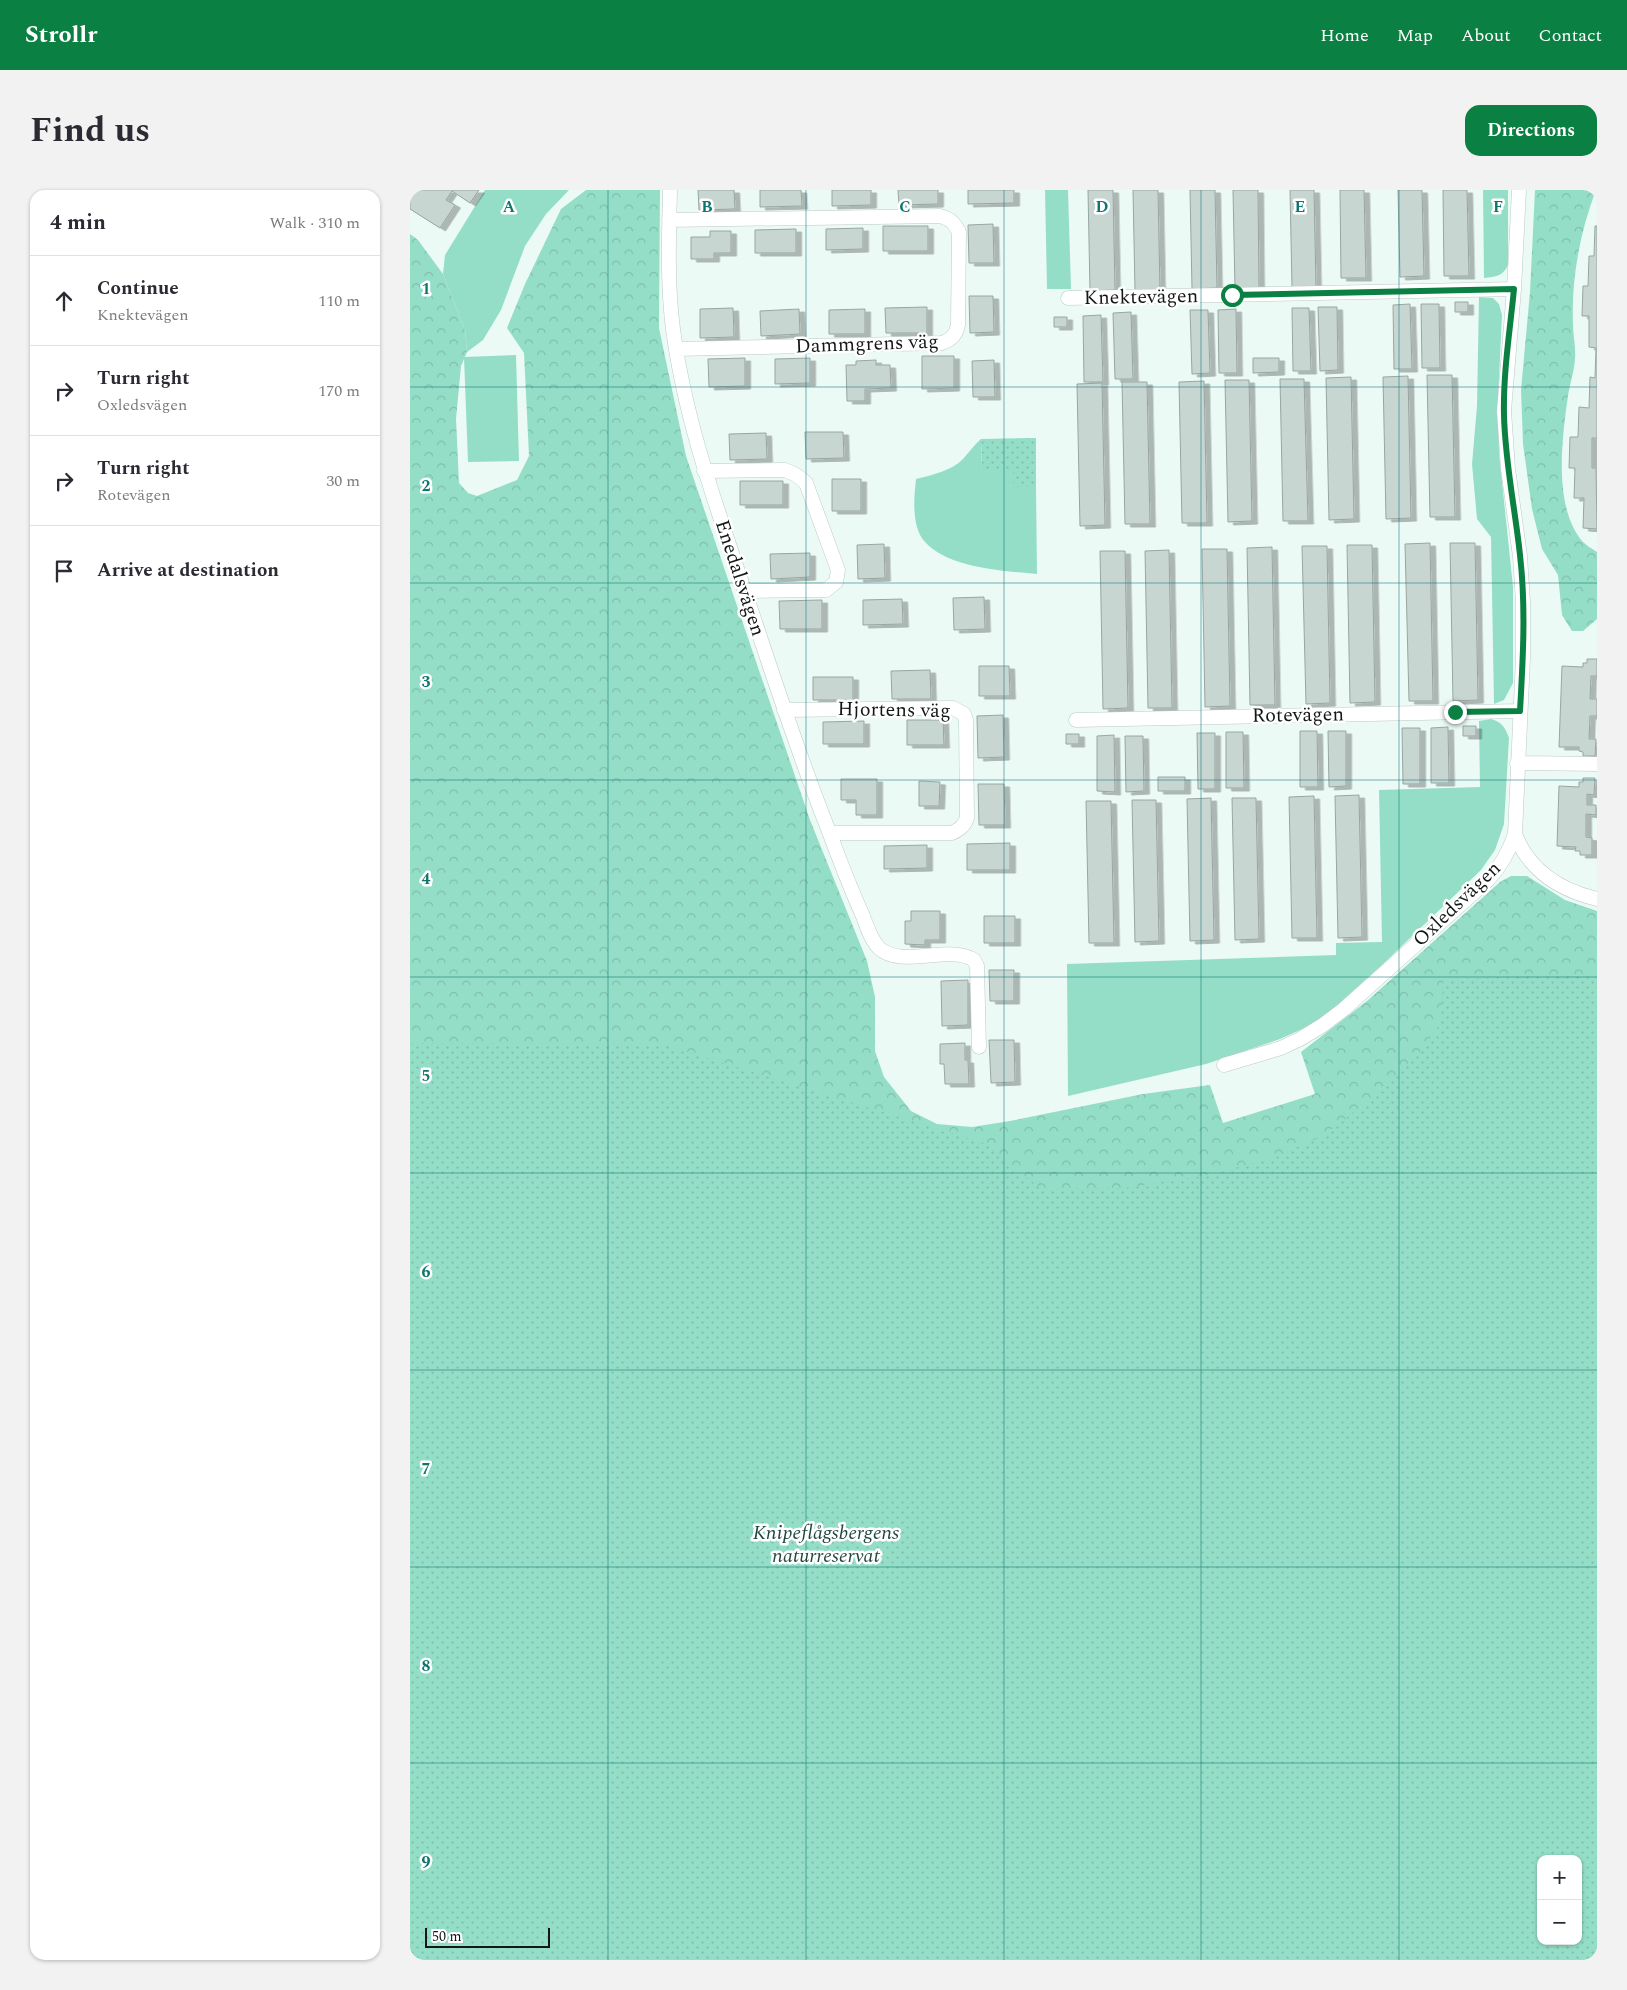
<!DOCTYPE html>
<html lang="en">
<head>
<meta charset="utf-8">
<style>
  body { margin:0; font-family:Spectral,serif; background:#f2f2f3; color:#2b2b33 }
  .controls { position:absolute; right:15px; bottom:15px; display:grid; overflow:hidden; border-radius:10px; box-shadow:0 1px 4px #0004 }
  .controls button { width:45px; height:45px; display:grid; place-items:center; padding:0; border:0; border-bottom:1px solid #e1e1e2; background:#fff; color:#2b2b33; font:25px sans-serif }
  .scale { position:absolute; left:15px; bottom:12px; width:125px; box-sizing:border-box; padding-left:5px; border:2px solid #131816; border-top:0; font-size:14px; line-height:18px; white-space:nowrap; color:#131816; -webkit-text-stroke:4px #fff; paint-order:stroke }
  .stop { position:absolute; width:15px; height:15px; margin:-11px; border:4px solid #0b8043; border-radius:50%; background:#fff }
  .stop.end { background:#0b8043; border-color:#fff; box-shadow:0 1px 5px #0008 }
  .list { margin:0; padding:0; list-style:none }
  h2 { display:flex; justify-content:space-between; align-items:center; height:65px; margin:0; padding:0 20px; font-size:21px }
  h2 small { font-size:16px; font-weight:400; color:#7c7c81 }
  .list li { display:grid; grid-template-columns:32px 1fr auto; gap:15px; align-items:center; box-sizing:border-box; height:90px; padding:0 20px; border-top:1px solid #e1e1e2 }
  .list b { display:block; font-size:19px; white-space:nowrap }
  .list p { margin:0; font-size:16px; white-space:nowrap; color:#7c7c81 }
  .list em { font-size:16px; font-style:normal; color:#7c7c81 }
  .icon { flex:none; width:28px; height:28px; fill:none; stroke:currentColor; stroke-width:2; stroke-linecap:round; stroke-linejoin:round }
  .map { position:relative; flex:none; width:1187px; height:1770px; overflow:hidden; border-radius:15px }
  header { display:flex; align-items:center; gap:30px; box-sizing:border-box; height:70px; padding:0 25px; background:#0b8043; color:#fff }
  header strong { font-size:24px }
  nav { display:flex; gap:28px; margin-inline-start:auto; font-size:18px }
  .intro { display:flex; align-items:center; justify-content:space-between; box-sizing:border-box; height:120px; padding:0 30px }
  h1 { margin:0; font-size:35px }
  .button { padding:12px 22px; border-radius:15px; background:#0b8043; color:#fff; font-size:18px; font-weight:700 }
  main { display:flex; gap:30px; padding:0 30px }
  aside { flex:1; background:#fff; border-radius:15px; box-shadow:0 1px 4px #0004 }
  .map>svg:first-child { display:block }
  .grass { fill:#94dec7 }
  .forest { fill:url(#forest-crowns); fill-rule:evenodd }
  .park { fill:url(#park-dots); fill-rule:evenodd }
  .building { fill:#c7d6d1; stroke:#98a6a1; filter:url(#shadow) }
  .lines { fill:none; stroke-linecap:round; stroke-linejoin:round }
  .street-casing { stroke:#bbcac5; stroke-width:15 }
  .street { stroke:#fff; stroke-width:14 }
  .route { stroke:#0b8043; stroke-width:6 }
  .grid { fill:none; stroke:#0f766e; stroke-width:1; stroke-opacity:0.55 }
  .labels { text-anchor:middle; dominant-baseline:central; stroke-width:5; stroke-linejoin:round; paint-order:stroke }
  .street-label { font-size:20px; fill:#131816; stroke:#fff }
  .park-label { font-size:20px; font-style:italic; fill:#21483d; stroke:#fff }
  .grid-label { font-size:16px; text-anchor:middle; font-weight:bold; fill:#0f766e; stroke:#fff; stroke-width:5; stroke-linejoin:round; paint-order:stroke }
</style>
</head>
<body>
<header>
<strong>Strollr</strong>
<nav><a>Home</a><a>Map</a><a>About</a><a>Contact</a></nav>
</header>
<div class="intro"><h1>Find us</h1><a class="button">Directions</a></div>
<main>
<aside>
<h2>4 min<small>Walk · 310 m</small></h2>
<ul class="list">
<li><svg class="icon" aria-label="ahead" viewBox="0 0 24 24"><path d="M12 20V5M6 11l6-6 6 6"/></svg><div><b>Continue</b><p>Knektevägen</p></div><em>110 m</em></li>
<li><svg class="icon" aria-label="right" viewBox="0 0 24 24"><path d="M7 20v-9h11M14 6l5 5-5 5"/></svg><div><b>Turn right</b><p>Oxledsvägen</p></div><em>170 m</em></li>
<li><svg class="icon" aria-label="right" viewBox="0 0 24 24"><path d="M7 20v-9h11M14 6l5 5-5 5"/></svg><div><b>Turn right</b><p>Rotevägen</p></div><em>30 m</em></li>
<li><svg class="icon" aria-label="arrive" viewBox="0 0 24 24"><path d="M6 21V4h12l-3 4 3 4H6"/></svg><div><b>Arrive at destination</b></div></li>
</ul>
</aside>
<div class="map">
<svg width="1187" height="1770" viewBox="0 0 1187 1770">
  <defs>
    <pattern id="forest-crowns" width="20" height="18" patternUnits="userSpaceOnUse" patternTransform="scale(1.25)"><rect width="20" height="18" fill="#94dec7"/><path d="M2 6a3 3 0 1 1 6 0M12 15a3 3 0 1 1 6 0" fill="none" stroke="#7fbeaa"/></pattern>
    <pattern id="park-dots" width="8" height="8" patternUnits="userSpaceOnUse" patternTransform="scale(1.25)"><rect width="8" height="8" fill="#94dec7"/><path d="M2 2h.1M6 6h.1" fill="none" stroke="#7fbeaa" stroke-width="1.8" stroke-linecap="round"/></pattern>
    <filter id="shadow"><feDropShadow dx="5.5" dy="3" stdDeviation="0" flood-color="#0004"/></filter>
  </defs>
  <rect width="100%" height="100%" fill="#ebfaf5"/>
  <path class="grass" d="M75 0H159L136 24 115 56 91 120 73 150 57 162 55 140 33 84 35 65Z
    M635 0H658L661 99H637Z
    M1073 0H1098V75C1093 86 1086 87 1074 88Z
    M1069 107 1083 108 1089 114 1092 125 1088 209 1089 263 1103 397V493L1094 510 1084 514 1081 347 1067 329 1062 274 1067 216Z
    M106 165 109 271 58 272 54 167Z
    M571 249 572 279H603V297H626L627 384C594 381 538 378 515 352 501 337 504 307 506 289 522 285 541 281 553 269 559 262 564 255 571 249Z
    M1081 529C1092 532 1095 537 1099 548L1094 634 1085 660 1071 680 971 776 925 817 901 835 870 849 796 874 658 906 657 774 926 765V753L972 752 969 600 1070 597 1069 531Z"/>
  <path class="forest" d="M176 0H250L249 138 276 266 400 630 457 771 465 807V861L474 887 501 921 527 934 562 937 600 931 733 904 800 895 813 933 905 904 891 862 957 811 1090 692 1101 686H1117L1155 710 1187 721V1770H0V44L8 50 33 84 55 140 57 162 51 176 46 229 49 293 58 303 67 306 107 290 119 266 114 163 97 138 115 94 151 19ZM1131 1669H1168V1751H1131Z
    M1125 0H1186C1170 42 1161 89 1163 135 1163 146 1166 157 1165 169 1164 182 1160 193 1158 206 1152 248 1143 316 1172 351 1176 355 1182 359 1187 362V429L1173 441H1162L1152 425 1148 385 1132 359 1122 319 1113 254 1111 200 1120 102Z"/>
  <path class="park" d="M626 248V297H603V279H572L571 249Z
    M1187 784V1770H0V853L252 854 577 954 631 999 715 998 797 985 856 970 913 946 959 910 1011 861 1031 832 1033 789ZM1131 1669H1168V1751H1131Z"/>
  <path class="building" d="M0 0H69L60 13 42 1 36 10 45 15 30 38 0 19Z
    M288 0H324L325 19 289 20Z
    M350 0H391L392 16 350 17Z
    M422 0H461V15L422 16Z
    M488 0H528V14L489 15Z
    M558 0H604V13L558 14Z
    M678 0H703L705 100 680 101Z
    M723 0H748L750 101 725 102Z
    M780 0H805L807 98 782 99Z
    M823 0H848L849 98 825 99Z
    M880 0H904L906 97 882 98Z
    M930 0H954L956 88H931Z
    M988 0H1012L1014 86 990 87Z
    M1033 0H1057L1059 86H1034Z
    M583 34 584 73H559L558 35Z
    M473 36H518V61H473Z
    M1185 36H1187V248H1182V278H1186L1187 339 1173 338 1174 308H1164L1165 278H1159L1160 247H1168L1169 217 1179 218 1180 187 1185 188 1186 158 1179 157V126H1172L1173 96H1178L1179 66H1184Z
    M453 38V59L416 60V39Z
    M386 39V63H345V40Z
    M300 41H321V63H304V69H281V47H300Z
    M559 106H583L584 142 560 143Z
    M1045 112H1058V122H1045Z
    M1000 114 1002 179H984L983 115Z
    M1011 114H1029L1030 178H1012Z
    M517 117V143H476L475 118Z
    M908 117H927L928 180 910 181Z
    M323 118 324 147 290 148V119Z
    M882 118H899L901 181H883Z
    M389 119 390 144 351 146 350 121Z
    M455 119V144H419V120Z
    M826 119 827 183H809L808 120Z
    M780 120H798L800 183 782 184Z
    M721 122 723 189H705L703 123Z
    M691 125 693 192H674L673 126Z
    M644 127H657V137H644Z
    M512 166H544V198L512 199Z
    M335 168V196L299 197 298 169Z
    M400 168V193L365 194V169Z
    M843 168H869V182L843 183Z
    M466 170V175H480L481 198 455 199V211H437L436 175H446V171Z
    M584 170 585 207H563L562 171Z
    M1017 185H1042L1045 327H1020Z
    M998 186 1001 328 976 329 973 187Z
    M941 187 944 329 919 330 916 188Z
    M870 189H894L898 331H873Z
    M815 190H839L842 331 818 332Z
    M794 191 797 333H772L769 192Z
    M712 192H737L740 334H715Z
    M692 193 695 335 670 336 667 194Z
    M395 242H433L434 268 396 269Z
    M356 243 357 269 320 270 319 244Z
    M422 289H451V321H422Z
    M330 291H373V315H330Z
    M1020 353 1023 511H999L995 354Z
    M1040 353H1065L1068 510 1043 511Z
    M474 354 475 388 448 389 447 355Z
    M937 355H962L965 512 940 513Z
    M892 356H917L920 513 896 514Z
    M862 357 865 515H840L837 358Z
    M792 359H817L820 516 795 517Z
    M759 360 762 518H738L735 361Z
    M690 361H715L718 518 693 519Z
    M400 363V387L361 389 360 364Z
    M574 407 575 439 544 440 543 408Z
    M492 409 493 434 453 435V410Z
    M412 410V439H370L369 411Z
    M1177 469H1187V486H1181L1180 509H1187V526H1180L1179 549H1186L1185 566H1173V562L1169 561V557H1149L1152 476 1173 477V473H1177Z
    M569 476H599L600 506H569Z
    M520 480 521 509H482L481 481Z
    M403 487H443V510H403Z
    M593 525 594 567 568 568 567 526Z
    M497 530H533L534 555H497Z
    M454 531V554H413V532Z
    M1053 536H1066V546H1053Z
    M1038 537 1039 593H1021V538Z
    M992 538H1010V594H993Z
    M890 541H907L908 597H890Z
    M918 541H936V596L919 597Z
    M816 542H833L834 598H816Z
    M787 543H805V599H788Z
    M656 544H669V554H656Z
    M704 545 705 602 687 601V546Z
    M715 546H733L734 601 716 602Z
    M748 587H775V601H748Z
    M1173 588H1185L1184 605 1177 604V615H1186V625L1176 624V647L1182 648V665H1170V661H1165L1166 657 1147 656 1149 596 1169 597V592H1173Z
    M431 589H467V625H446V610H431Z
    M509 591 530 592 529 616H509Z
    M568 594H594L595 635H569Z
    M949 605 952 747 928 748 925 606Z
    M904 606 907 748H882L879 607Z
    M801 608 804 750 780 751 777 609Z
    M822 608H846L849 749 825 750Z
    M722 610H746L749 751 725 752Z
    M676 611H701L704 753H679Z
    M600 653V680H557V654Z
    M517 655V678L474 679V656Z
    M501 721H530V750H515V755L495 754V731H501Z
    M574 726H605V753H574Z
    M579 780H604V811H580Z
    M558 790V835L532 836 531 791Z
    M579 850H604L605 892 581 893Z
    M555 853V870H558L559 894H535L534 874H530V854Z"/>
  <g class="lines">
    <defs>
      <path id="street" d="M260 0C259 46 257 93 263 139 275 230 306 315 335 402 362 482 387 561 418 639 429 668 440 698 453 726 457 737 461 750 469 758 492 779 539 754 564 770L567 776 569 857
        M259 30 530 26C541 29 544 33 549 42L548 135C546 145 542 149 532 153L267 159
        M658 108 1104 99
        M294 281 375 280C384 283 389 286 396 293L428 380 426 392 416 400 335 401
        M374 520 543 518 554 524 556 530 557 628C554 636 550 639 542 643H420
        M666 530 1110 521
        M1107 573 1187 574
        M1105 644C1119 681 1150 700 1187 709
        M814 875 871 858 890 849 913 835 934 819 1078 690C1091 676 1099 662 1105 644L1113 468V412L1110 366 1098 279 1094 221 1104 99 1109 0"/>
    </defs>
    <use href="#street" class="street-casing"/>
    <use href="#street" class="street"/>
  </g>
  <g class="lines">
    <path class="route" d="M822 105 1104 99C1100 140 1093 183 1094 225 1095 272 1105 318 1110 365 1116 417 1113 469 1110 521L1045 522"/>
  </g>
  <path class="grid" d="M198 0V1770M396 0V1770M594 0V1770M791 0V1770M989 0V1770M0 197H1187M0 393H1187M0 590H1187M0 787H1187M0 983H1187M0 1180H1187M0 1377H1187M0 1573H1187"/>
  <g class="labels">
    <g class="street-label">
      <text transform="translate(731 107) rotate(-1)">Knektevägen</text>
      <text transform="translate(457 154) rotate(-2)">Dammgrens väg</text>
      <text transform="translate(330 388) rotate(72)">Enedalsvägen</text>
      <text transform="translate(484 520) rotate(1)">Hjortens väg</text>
      <text transform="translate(888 525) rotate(-1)">Rotevägen</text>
      <text transform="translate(1047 714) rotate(-44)">Oxledsvägen</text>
    </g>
    <g class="park-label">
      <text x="416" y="1343">Knipeflågsbergens<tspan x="416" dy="23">naturreservat</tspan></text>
    </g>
  </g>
  <g class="grid-label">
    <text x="99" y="22">A</text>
    <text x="297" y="22">B</text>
    <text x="495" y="22">C</text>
    <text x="692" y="22">D</text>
    <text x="890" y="22">E</text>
    <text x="1088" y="22">F</text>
    <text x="16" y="104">1</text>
    <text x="16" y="301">2</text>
    <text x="16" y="497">3</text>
    <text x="16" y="694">4</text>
    <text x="16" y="891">5</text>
    <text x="16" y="1087">6</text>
    <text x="16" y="1284">7</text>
    <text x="16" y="1481">8</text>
    <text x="16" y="1677">9</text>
  </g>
</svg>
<div class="controls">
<button>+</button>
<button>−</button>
</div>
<div class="scale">50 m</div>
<div class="stop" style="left:822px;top:105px"></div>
<div class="stop end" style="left:1045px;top:522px"></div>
</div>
</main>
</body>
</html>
